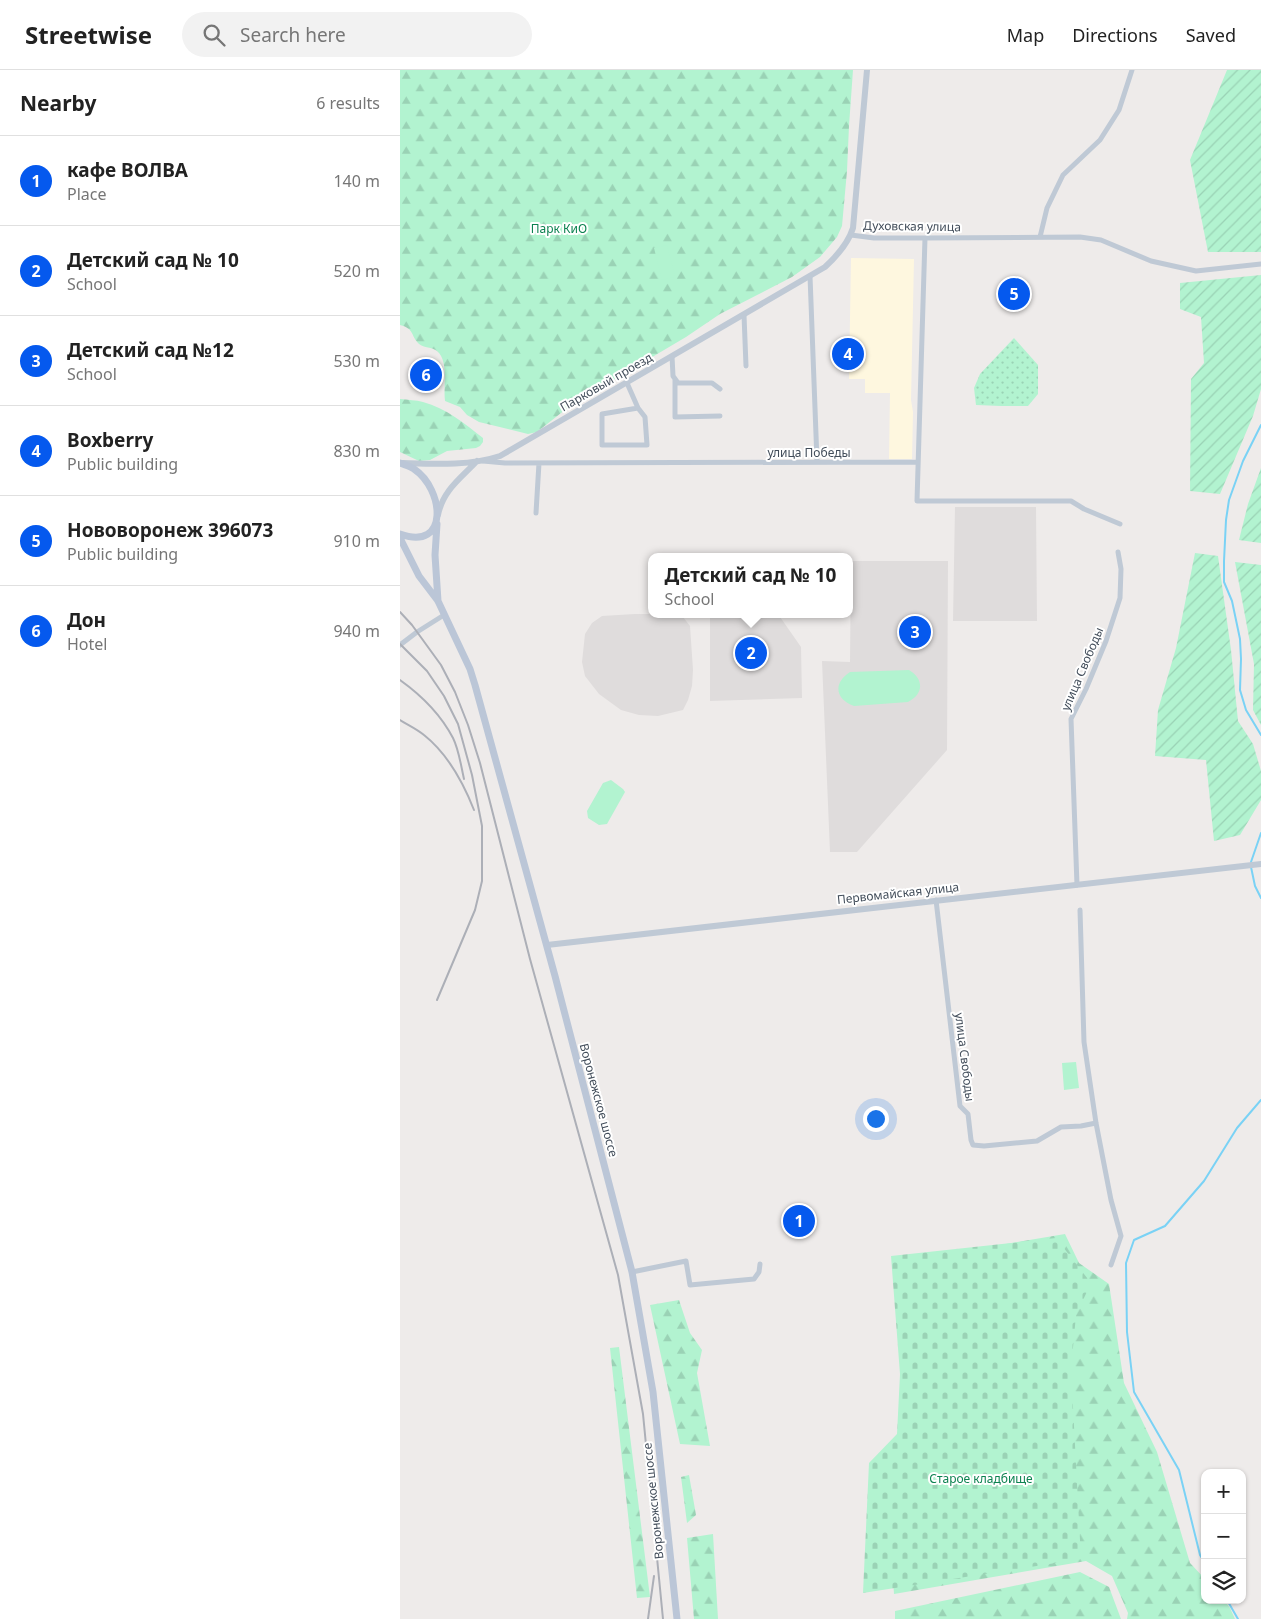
<!DOCTYPE html>
<html lang="en">
<head>
<meta charset="utf-8">
<style>
  body { margin:0; font-family:"Noto Sans",sans-serif; background:#f2f2f2; color:#222 }
  .controls { position:absolute; right:15px; bottom:15px; display:grid; overflow:hidden; border-radius:10px; box-shadow:0 1px 4px #0004 }
  .controls button { width:45px; height:45px; display:grid; place-items:center; padding:0; border:0; border-bottom:1px solid #e0e0e0; background:#fff; color:#222; font:25px sans-serif }
  .you { position:absolute; left:475px; top:1048px; width:18px; height:18px; margin:-12px; border:4px solid #fff; border-radius:50%; background:#1a73e8; box-shadow:0 0 0 8px #1a73e833 }
  .badge { display:grid; place-items:center; width:32px; height:32px; border-radius:50%; background:#0559ee; color:#fff; font-size:16px; font-weight:700 }
  .pin { position:absolute; translate:-50% -50%; border:2px solid #fff; box-shadow:0 1px 5px #0006 }
  .popup { position:absolute; left:248px; top:483px; width:205px; height:65px; box-sizing:border-box; display:grid; place-content:center; border-radius:10px; background:#fff; filter:drop-shadow(0 1px 4px #0005); font-size:16px; white-space:nowrap; color:#767676 }
  .popup b { font-size:19px; color:#222 }
  .popup::after { content:''; position:absolute; left:50%; top:100%; margin-left:-10px; border:10px solid transparent; border-top-color:#fff }
  .list { margin:0; padding:0; list-style:none }
  h2 { display:flex; justify-content:space-between; align-items:center; height:65px; margin:0; padding:0 20px; font-size:21px }
  h2 small { font-size:16px; font-weight:400; color:#767676 }
  .list li { display:grid; grid-template-columns:32px 1fr auto; gap:15px; align-items:center; box-sizing:border-box; height:90px; padding:0 20px; border-top:1px solid #e0e0e0 }
  .list b { display:block; font-size:19px; white-space:nowrap }
  .list p { margin:0; font-size:16px; white-space:nowrap; color:#767676 }
  .list em { font-size:16px; font-style:normal; color:#767676 }
  .icon { flex:none; width:28px; height:28px; fill:none; stroke:currentColor; stroke-width:2; stroke-linecap:round; stroke-linejoin:round }
  .map { position:relative; flex:none; width:861px; height:1549px; overflow:hidden }
  header { display:flex; align-items:center; gap:30px; box-sizing:border-box; height:70px; padding:0 25px; background:#fff; border-bottom:1px solid #e0e0e0 }
  header strong { font-size:24px }
  nav { display:flex; gap:28px; margin-inline-start:auto; font-size:18px }
  .search { width:350px; height:45px; background:#f2f2f2; display:flex; align-items:center; gap:12px; box-sizing:border-box; padding:0 18px; border-radius:28px; color:#767676; font-size:19px }
  main { display:flex }
  aside { flex:1; background:#fff }
  .map>svg:first-child { display:block }
  .commercial { fill:#fef7df }
  .education { fill:#dfdcdc }
  .grass { fill:url(#grass-dots) }
  .forest { fill:url(#forest-firs) }
  .cemetery { fill:url(#cemetery-stones) }
  .garden { fill:url(#garden-furrows) }
  .pitch { fill:#b2f3d0 }
  .lines { fill:none; stroke-linecap:round; stroke-linejoin:round }
  .stream { stroke:#7ad2f5; stroke-width:2 }
  .minor { stroke:#bfc9d5; stroke-width:5 }
  .tertiary { stroke:#bfc9d5; stroke-width:6 }
  .secondary { stroke:#bbc6d7; stroke-width:7 }
  .rail { stroke:#acafb7; stroke-width:2 }
  .labels { text-anchor:middle; dominant-baseline:central; stroke-width:4; stroke-linejoin:round; paint-order:stroke }
  .street-label { font-size:12px; fill:#424d5a; stroke:#fff }
  .park-label { font-size:12px; fill:#0c8250; stroke:#fff }
</style>
</head>
<body>
<header>
<strong>Streetwise</strong>
<div class="search"><svg class="icon" aria-label="search" viewBox="0 0 24 24"><circle cx="10" cy="10" r="6"/><path d="M15 15l6 6"/></svg>Search here</div>
<nav><a>Map</a><a>Directions</a><a>Saved</a></nav>
</header>
<main>
<aside>
<h2>Nearby<small>6 results</small></h2>
<ul class="list">
<li><span class="badge">1</span><div><b>кафе ВОЛВА</b><p>Place</p></div><em>140 m</em></li>
<li><span class="badge">2</span><div><b>Детский сад № 10</b><p>School</p></div><em>520 m</em></li>
<li><span class="badge">3</span><div><b>Детский сад №12</b><p>School</p></div><em>530 m</em></li>
<li><span class="badge">4</span><div><b>Boxberry</b><p>Public building</p></div><em>830 m</em></li>
<li><span class="badge">5</span><div><b>Нововоронеж 396073</b><p>Public building</p></div><em>910 m</em></li>
<li><span class="badge">6</span><div><b>Дон</b><p>Hotel</p></div><em>940 m</em></li>
</ul>
</aside>
<div class="map">
<svg width="861" height="1549" viewBox="0 0 861 1549">
  <defs>
    <pattern id="grass-dots" width="8" height="8" patternUnits="userSpaceOnUse" patternTransform="scale(1.25)"><rect width="8" height="8" fill="#b2f3d0"/><path d="M2 2h.1M6 6h.1" fill="none" stroke="#9ad2b5" stroke-width="1.8" stroke-linecap="round"/></pattern>
    <pattern id="forest-firs" width="22" height="20" patternUnits="userSpaceOnUse" patternTransform="scale(1.25)"><rect width="22" height="20" fill="#b2f3d0"/><path d="M5 1l3.5 6h-7zM16 11l3.5 6h-7z" fill="#9ad2b5"/></pattern>
    <pattern id="cemetery-stones" width="16" height="16" patternUnits="userSpaceOnUse" patternTransform="scale(1.25)"><rect width="16" height="16" fill="#b2f3d0"/><path d="M2 7V4a2 2 0 0 1 4 0v3zM10 15v-3a2 2 0 0 1 4 0v3z" fill="#9ad2b5"/></pattern>
    <pattern id="garden-furrows" width="10" height="10" patternUnits="userSpaceOnUse" patternTransform="scale(1.25)"><rect width="10" height="10" fill="#b2f3d0"/><path d="M-1 1l2-2M0 10L10 0M9 11l2-2" fill="none" stroke="#9ad2b5"/></pattern>
  </defs>
  <rect width="100%" height="100%" fill="#eeebea"/>
  <path class="commercial" d="M451 188 514 189 511 330 513 342 512 389H489L490 323H465V309H449Z"/>
  <path class="education" d="M555 437H636L637 551H553Z
    M451 491H548L547 680 457 782H430L422 591 450 592Z
    M235 544H272L283 547 290 556 293 600 292 616 288 630 283 640 258 646 239 645 221 640 199 624 185 606 182 592 185 564 192 553 202 546Z
    M350 544H378L401 577 402 628 310 631V546Z"/>
  <path class="grass" d="M614 268 638 295V324L628 336H601L576 335 574 318 580 304Z"/>
  <path class="forest" d="M0 0H453L449 56 447 101 442 156 437 167 420 187 392 207 320 244 286 267 183 328 161 343 137 362 128 364 79 352 67 345 60 337 45 331C43 316 49 291 37 281 32 277 24 278 19 274 10 265 15 259 0 255Z
    M0 329C8 330 16 330 23 332 46 338 65 354 83 368V372L80 376 76 378 47 381 30 390 19 391 0 382Z
    M665 1164 679 1193 709 1214 724 1313 757 1382 790 1493 805 1509V1530H824L830 1538 835 1549H727L728 1543 712 1506 686 1491 494 1524 492 1494 510 1374 498 1192Z
    M279 1230 290 1263 302 1280 297 1303 310 1376 280 1374 250 1235Z
    M219 1277 250 1527 237 1528 210 1278Z
    M289 1405 296 1445 287 1453 281 1407Z
    M313 1464 318 1549H294L287 1468Z
    M680 1502 709 1517 721 1549H495V1541Z"/>
  <path class="cemetery" d="M656 1168 691 1213 676 1245 671 1299 681 1489 463 1523 469 1393 497 1364 500 1304 491 1186Z"/>
  <path class="garden" d="M827 0H861V182H808L790 90Z
    M861 205V319L853 346 820 424 790 421 791 309 804 293 801 247 780 239V213Z
    M861 398V473L839 470 848 434Z
    M795 483 818 486 831 580 838 651 853 674 861 701V730L840 765 814 771 806 690 755 686 758 640 776 578Z
    M835 492 861 495V655L853 640 854 594Z"/>
  <path class="pitch" d="M267 175 275 207 262 210 254 178Z
    M509 600C524 609 524 624 508 632L454 636C435 629 433 613 450 602Z
    M211 710 223 719 225 722 207 754 199 755 188 748 187 741 203 713Z
    M676 992 679 1018 664 1020 662 993Z"/>
  <g class="lines">
    <path class="stream" d="M861 355 843 391 829 430 826 450 824 491V512L832 531 840 569 841 589 840 620 846 640 861 665
      M851 792 861 763
      M851 797 855 816 861 828
      M805 1493 800 1485 779 1400 734 1322 727 1262 726 1193 734 1170 765 1156 804 1111 837 1058 861 1030
      M827 1530 838 1549"/>
    <path class="minor" d="M451 165 474 168H525L680 167 701 170 751 191 796 201 861 194
      M640 167 647 138 663 105 700 70 719 40 732 0
      M525 168 517 431H671L684 439 720 454
      M410 206 417 391
      M344 245 346 296
      M272 286 273 306 278 313H312L320 319
      M275 310V347L320 346
      M227 313 238 338 202 344V375H247L245 347 238 338
      M83 391 105 393 518 392
      M136 443 139 393
      M0 575 17 562 44 545
      M677 815 671 649 686 619 706 571 720 528 721 499 718 482
      M536 830 560 1036 568 1044 571 1070 573 1075 584 1076 637 1071 661 1057 681 1056 696 1053
      M680 840 684 972 696 1053 711 1130 721 1166 711 1195
      M232 1202 286 1191 290 1215 354 1209 359 1202 360 1194"/>
    <path class="tertiary" d="M3 393C34 394 70 396 100 386L425 197C437 186 448 174 453 158L467 0
      M38 445C43 420 61 408 77 391
      M147 875 861 794"/>
    <path class="secondary" d="M0 393C5 395 10 396 14 399 44 419 50 482 0 464
      M37 454 35 485 38 531
      M0 468 19 506 38 531 70 599 75 615 155 906 232 1202 253 1322 277 1549"/>
    <path class="rail" d="M0 542 12 555 41 595 55 622 68 655 80 693 130 889 218 1205 243 1344 263 1549
      M0 574 27 601 44 626 58 654 72 705 82 756V811L75 840 37 930
      M0 610C21 625 41 645 53 668 59 680 61 696 64 709
      M0 650C8 655 17 659 24 665 48 684 63 712 74 740
      M248 1549 254 1506"/>
  </g>
  <g class="labels">
    <g class="street-label">
      <text transform="translate(512 156) rotate(1)">Духовская улица</text>
      <text transform="translate(206 312) rotate(-30)">Парковый проезд</text>
      <text x="409" y="382">улица Победы</text>
      <text transform="translate(682 599) rotate(-67)">улица Свободы</text>
      <text transform="translate(498 823) rotate(-6)">Первомайская улица</text>
      <text transform="translate(565 987) rotate(83)">улица Свободы</text>
      <text transform="translate(199 1030) rotate(75)">Воронежское шоссе</text>
      <text transform="translate(253 1431) rotate(-96)">Воронежское шоссе</text>
    </g>
    <g class="park-label">
      <text x="159" y="158">Парк КиО</text>
      <text x="581" y="1408">Старое кладбище</text>
    </g>
  </g>
</svg>
<div class="controls">
<button>+</button>
<button>−</button>
<button><svg class="icon" aria-label="layers" viewBox="0 0 24 24"><path d="M12 4l9 5-9 5-9-5zM3 14l9 5 9-5"/></svg></button>
</div>
<div class="you"></div>
<div class="pin badge" style="left:399px;top:1151px">1</div>
<div class="pin badge" style="left:351px;top:583px">2</div>
<div class="popup"><b>Детский сад № 10</b>School</div>
<div class="pin badge" style="left:515px;top:562px">3</div>
<div class="pin badge" style="left:448px;top:284px">4</div>
<div class="pin badge" style="left:614px;top:224px">5</div>
<div class="pin badge" style="left:26px;top:305px">6</div>
</div>
</main>
</body>
</html>
